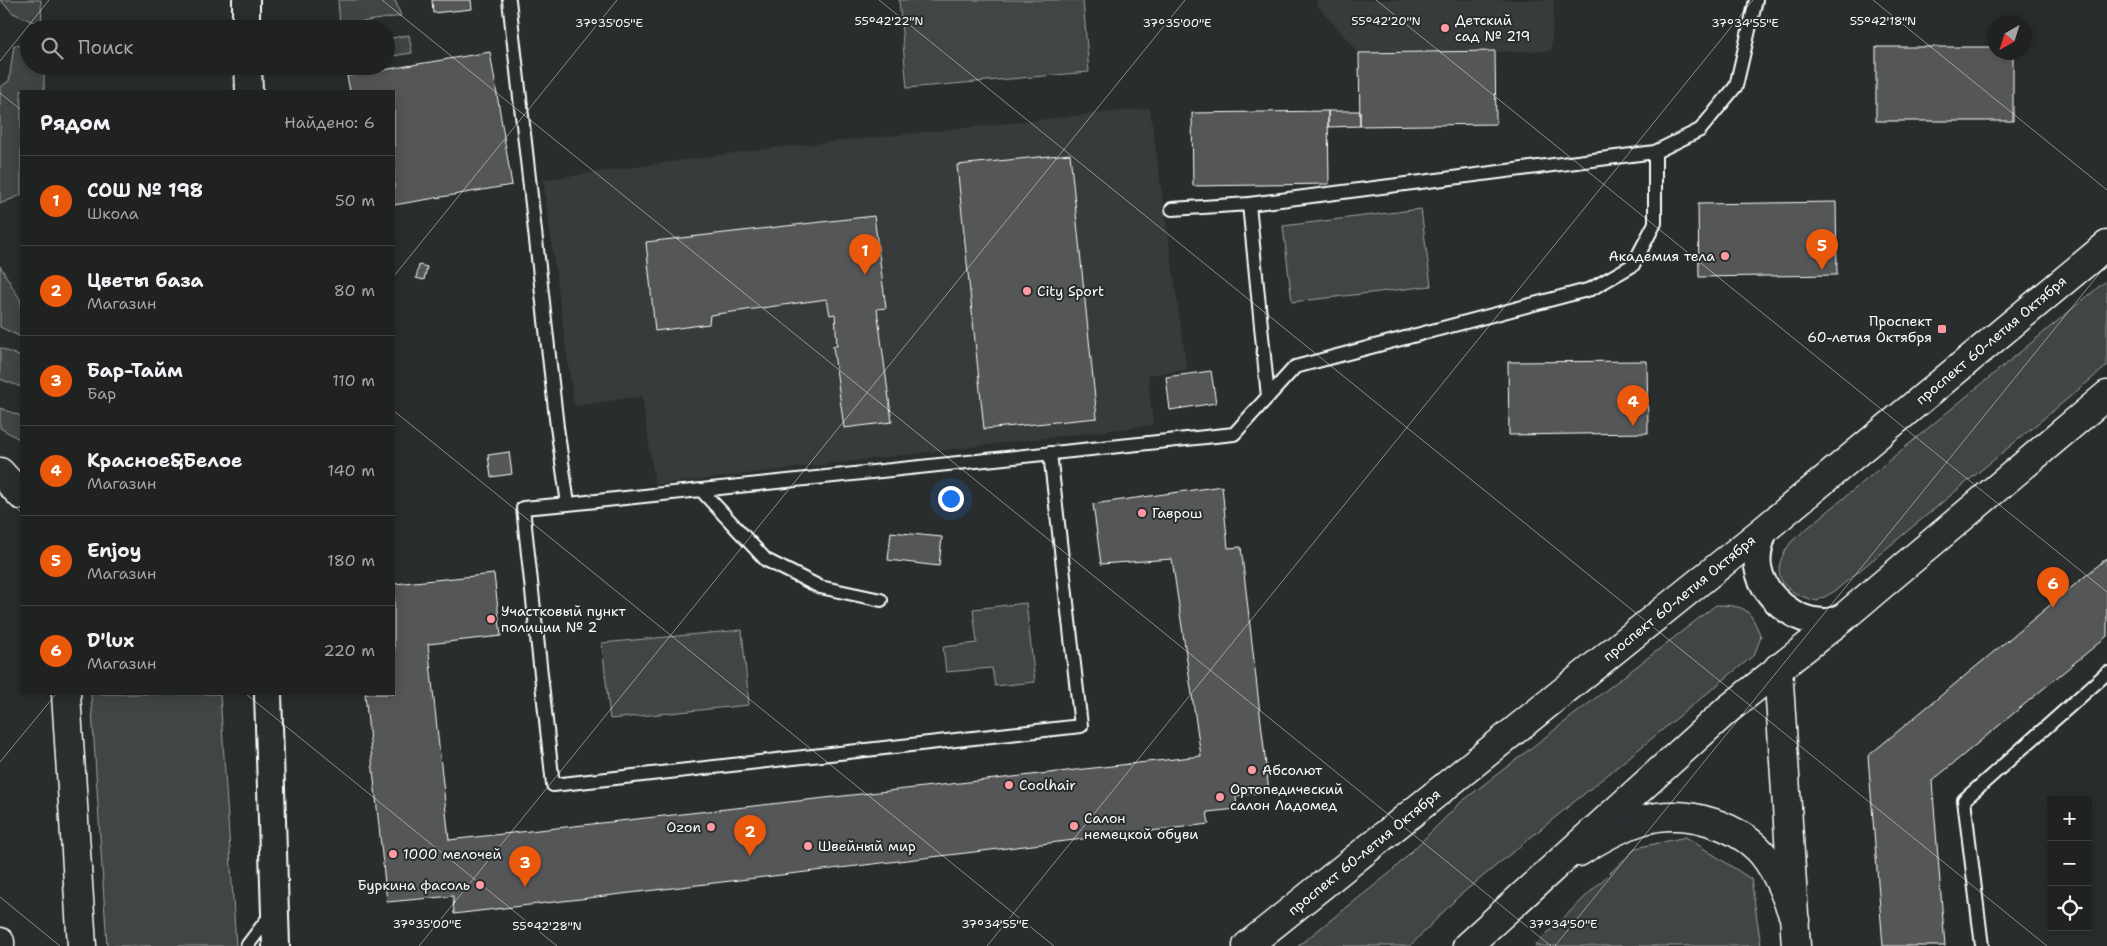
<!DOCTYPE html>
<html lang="ru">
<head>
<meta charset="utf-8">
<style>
  body { margin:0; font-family:"Shantell Sans",sans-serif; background:#2d2f2f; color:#f1f3f6 }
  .controls { position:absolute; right:15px; bottom:15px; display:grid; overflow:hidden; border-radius:0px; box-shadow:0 2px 12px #0003 }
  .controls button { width:45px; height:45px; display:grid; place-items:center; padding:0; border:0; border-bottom:1px solid #3d3f40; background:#202222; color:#f1f3f6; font:25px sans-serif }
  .compass { position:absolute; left:1987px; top:15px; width:45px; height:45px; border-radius:50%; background:#202222; box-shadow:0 2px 12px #0003; rotate:219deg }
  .you { position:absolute; left:950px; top:498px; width:18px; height:18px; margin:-12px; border:4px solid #fff; border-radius:50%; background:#1a73e8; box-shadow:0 0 0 8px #1a73e833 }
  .badge { display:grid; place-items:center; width:32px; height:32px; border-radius:50%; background:#ea580c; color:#fff; font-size:16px; font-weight:700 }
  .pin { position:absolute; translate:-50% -41px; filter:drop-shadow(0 1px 2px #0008) }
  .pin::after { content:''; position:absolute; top:26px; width:18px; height:15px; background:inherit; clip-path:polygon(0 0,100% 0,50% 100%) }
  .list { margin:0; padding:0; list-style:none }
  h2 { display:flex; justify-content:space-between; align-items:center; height:65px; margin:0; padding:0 20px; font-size:21px }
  h2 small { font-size:16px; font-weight:400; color:#a2a4a5 }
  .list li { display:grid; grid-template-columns:32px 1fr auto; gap:15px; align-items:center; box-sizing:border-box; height:90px; padding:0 20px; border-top:1px solid #3d3f40 }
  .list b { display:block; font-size:19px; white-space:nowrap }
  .list p { margin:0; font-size:16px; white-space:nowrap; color:#a2a4a5 }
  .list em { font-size:16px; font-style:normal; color:#a2a4a5 }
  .icon { flex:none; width:28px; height:28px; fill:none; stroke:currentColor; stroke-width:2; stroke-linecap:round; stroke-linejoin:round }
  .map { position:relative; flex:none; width:2107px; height:946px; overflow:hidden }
  .search { position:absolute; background:#202222; box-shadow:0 2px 12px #0003; left:20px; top:20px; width:375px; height:55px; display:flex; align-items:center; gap:12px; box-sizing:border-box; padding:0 18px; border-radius:28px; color:#a2a4a5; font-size:19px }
  .panel { position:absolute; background:#202222; box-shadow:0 2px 12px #0003; left:20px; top:90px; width:375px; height:605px; border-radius:0px }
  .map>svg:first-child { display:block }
  .built { fill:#373a3b }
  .green { fill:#414445; stroke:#a0a2a2 }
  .building { fill:#555758; stroke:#fff }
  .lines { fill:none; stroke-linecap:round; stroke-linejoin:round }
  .lane-casing { stroke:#fff; stroke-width:16 }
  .street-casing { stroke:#fff; stroke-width:30 }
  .secondary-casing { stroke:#fff; stroke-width:31 }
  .primary-casing { stroke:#fff; stroke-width:31 }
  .lane { stroke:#2a2d2e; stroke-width:12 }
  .street { stroke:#2a2d2e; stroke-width:26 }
  .secondary { stroke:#2a2d2e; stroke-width:28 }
  .primary { stroke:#2a2d2e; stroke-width:28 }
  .ticks { fill:none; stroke:#fff; stroke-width:1; stroke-opacity:0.45 }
  .poi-dot { fill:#ff9aa2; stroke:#2a2d2e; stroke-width:2 }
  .labels { text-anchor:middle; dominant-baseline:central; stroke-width:4; stroke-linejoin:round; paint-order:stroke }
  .poi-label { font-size:14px; fill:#fff; stroke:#2a2d2e; text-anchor:start }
  .street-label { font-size:14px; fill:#fff; stroke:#2a2d2e }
  .ticks-label { font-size:12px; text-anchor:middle; fill:#fff; stroke:#2a2d2e; stroke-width:4; stroke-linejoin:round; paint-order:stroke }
</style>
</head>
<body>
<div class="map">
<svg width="2107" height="946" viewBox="0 0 2107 946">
  <rect width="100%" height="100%" fill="#2a2d2e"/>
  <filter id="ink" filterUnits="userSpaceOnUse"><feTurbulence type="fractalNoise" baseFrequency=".02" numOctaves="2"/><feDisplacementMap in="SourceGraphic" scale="10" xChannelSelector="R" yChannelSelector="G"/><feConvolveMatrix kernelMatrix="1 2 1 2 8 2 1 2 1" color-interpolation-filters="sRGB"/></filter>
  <g filter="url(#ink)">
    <path class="built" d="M1317 0H1554L1551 51 1359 53 1316 4Z
      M1150 108 1187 370 1148 375 1153 425 655 485 642 396 574 406 543 180 756 150Z"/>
    <path class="green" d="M0 0H41L42 26 13 13Z
      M338 0H395L401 16 340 25Z
      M899 0H1083L1089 72 907 88Z
      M409 35 412 53 386 57V39Z
      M14 45 29 47V66H44V91H21V195L0 204V87L9 81Z
      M1421 209 1431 286 1292 302 1283 226Z
      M0 266 21 301V337L0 327Z
      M2107 280V366L1835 591 1817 601C1780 592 1767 573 1792 541Z
      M0 348 21 357V387L0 379Z
      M0 408 21 416V440L0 428Z
      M1026 603 1035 682 995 686 992 668 946 672 943 647 977 643 973 609Z
      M1716 605C1747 606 1749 608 1761 637L1754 655 1459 896 1410 946H1298L1390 873 1460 803Z
      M742 630 749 705 610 719 602 643Z
      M91 694H220L236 946H107Z
      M1686 837 1751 879 1761 946H1534L1636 848Z"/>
    <path class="building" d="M432 0H471L472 9 433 13Z
      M1876 47H1994V52H2013V121H1876Z
      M1495 51 1496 124 1360 126 1359 53Z
      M490 52 512 185 394 205V91H350L347 76Z
      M1328 111 1329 184 1193 186 1192 113Z
      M1328 111H1360V126L1328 127Z
      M1070 154 1097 418 984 429 957 165Z
      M1836 202 1837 275 1699 277 1698 204Z
      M874 216 886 308 877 309 892 422 844 428 833 346H837L835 314 830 315 827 299 710 315 709 324 655 331 646 242Z
      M419 265 427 267 424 280 416 278Z
      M1647 361 1648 433 1509 435 1508 362Z
      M1211 371 1216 403 1170 410 1166 377Z
      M509 452 512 474 491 477 488 455Z
      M1222 486 1228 548 1241 547 1269 792 1236 796 1237 809 1207 812 1209 824 454 914 453 896 387 902 365 694H394V584L494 574 501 636 428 644 449 840 1201 756 1172 559 1101 564 1093 504Z
      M891 532 942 537 939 566 888 560Z
      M2107 558V636L1932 781 1945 946H1883L1868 756Z"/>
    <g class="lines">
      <defs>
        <path id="lane" d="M509 0 557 427 568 504 1234 434 1295 367 1591 289 1633 265 1655 223V152L1700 130 1736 86 1756 0
          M1249 204 1655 152
          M1172 209 1249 204 1268 397
          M701 490 766 560 820 587 881 600
          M568 504 523 508 553 785 1081 726 1050 453
          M247 946 272 913
          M1982 946 1964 800 2107 673"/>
        <path id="street" d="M246 0V29
          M248 66 249 91
          M1765 529C1760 541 1756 554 1758 567 1763 597 1796 623 1826 622 1832 622 1839 619 1844 617
          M268 694 276 946"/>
        <path id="secondary" d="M1778 668 1796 946
          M1579 852C1599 839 1621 827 1644 820 1684 807 1745 826 1768 861 1780 879 1787 899 1795 920"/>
        <path id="primary" d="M0 472 21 495
          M66 694 82 946
          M0 942V946
          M1247 946 1765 529 2107 245
          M1467 946 1727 710 1844 617 2107 395"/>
      </defs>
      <use href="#lane" class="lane-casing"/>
      <use href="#street" class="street-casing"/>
      <use href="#secondary" class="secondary-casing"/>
      <use href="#primary" class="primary-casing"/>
      <use href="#lane" class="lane"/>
      <use href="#street" class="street"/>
      <use href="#secondary" class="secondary"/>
      <use href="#primary" class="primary"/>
    </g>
  </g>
  <path class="ticks" d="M382 0 1551 946M879 0 2047 946M1376 0 2107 592M1873 0 2107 190M0 61 49 0M0 93 21 110M394 276 617 0M394 411 1054 946M0 495 21 512M246 694 557 946M0 762 56 694M0 897 60 946M419 946 1185 0M987 946 1753 0M1555 946 2107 264"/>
  <g class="poi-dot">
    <circle cx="1445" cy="28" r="5"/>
    <circle cx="1725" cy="256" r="5"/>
    <circle cx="1027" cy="291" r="5"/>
    <rect x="1937" y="324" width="10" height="10" rx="2.5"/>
    <circle cx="1142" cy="513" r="5"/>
    <circle cx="491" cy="619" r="5"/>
    <circle cx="1252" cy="770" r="5"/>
    <circle cx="1009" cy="785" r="5"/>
    <circle cx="1220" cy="797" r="5"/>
    <circle cx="1074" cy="826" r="5"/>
    <circle cx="711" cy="827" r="5"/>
    <circle cx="808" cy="846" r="5"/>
    <circle cx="393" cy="854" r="5"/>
    <circle cx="480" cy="885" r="5"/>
  </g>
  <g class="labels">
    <g class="poi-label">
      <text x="1455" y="20">Детский<tspan x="1455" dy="16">сад № 219</tspan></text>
      <text x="1715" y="256" text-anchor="end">Академия тела</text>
      <text x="1037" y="291">City Sport</text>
      <text x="1932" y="321" text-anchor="end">Проспект<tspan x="1932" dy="16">60-летия Октября</tspan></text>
      <text x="1152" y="513">Гаврош</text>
      <text x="501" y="611">Участковый пункт<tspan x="501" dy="16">полиции № 2</tspan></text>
      <text x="1262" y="770">Абсолют</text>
      <text x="1019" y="785">Coolhair</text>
      <text x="1230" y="789">Ортопедический<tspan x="1230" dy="16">салон Ладомед</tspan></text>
      <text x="1084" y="818">Салон<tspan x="1084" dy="16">немецкой обуви</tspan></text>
      <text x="701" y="827" text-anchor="end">Ozon</text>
      <text x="818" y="846">Швейный мир</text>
      <text x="403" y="854">1000 мелочей</text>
      <text x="470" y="885" text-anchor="end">Буркина фасоль</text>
    </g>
    <g class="street-label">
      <text transform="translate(1991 340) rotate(-40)">проспект 60-летия Октября</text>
      <text transform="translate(1679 598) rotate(-39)">проспект 60-летия Октября</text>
      <text transform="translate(1364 852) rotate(-39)">проспект 60-летия Октября</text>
    </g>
  </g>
  <g class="ticks-label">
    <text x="889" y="25">55°42'22"N</text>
    <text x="1386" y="25">55°42'20"N</text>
    <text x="1883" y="25">55°42'18"N</text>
    <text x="609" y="27">37°35'05"E</text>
    <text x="1177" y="27">37°35'00"E</text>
    <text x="1745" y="27">37°34'55"E</text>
    <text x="427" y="928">37°35'00"E</text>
    <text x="995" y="928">37°34'55"E</text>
    <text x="1563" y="928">37°34'50"E</text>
    <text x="547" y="930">55°42'28"N</text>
  </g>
</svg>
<div class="controls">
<button>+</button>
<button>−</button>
<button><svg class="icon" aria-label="locate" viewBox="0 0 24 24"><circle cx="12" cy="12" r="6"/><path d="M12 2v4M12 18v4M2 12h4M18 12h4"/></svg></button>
</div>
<svg class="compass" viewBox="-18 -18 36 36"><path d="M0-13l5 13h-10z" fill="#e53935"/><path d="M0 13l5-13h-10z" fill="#a2a4a5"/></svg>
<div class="you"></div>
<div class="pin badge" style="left:865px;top:275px">1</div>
<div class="pin badge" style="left:750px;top:856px">2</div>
<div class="pin badge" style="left:525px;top:887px">3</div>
<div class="pin badge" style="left:1633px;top:426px">4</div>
<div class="pin badge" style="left:1822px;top:270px">5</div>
<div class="pin badge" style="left:2053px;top:608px">6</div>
<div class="search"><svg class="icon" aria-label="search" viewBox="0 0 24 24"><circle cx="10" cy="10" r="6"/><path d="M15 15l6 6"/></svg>Поиск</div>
<section class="panel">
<h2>Рядом<small>Найдено: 6</small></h2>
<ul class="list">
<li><span class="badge">1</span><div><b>СОШ № 198</b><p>Школа</p></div><em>50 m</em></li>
<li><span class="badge">2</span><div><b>Цветы база</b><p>Магазин</p></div><em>80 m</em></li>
<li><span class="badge">3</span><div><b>Бар-Тайм</b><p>Бар</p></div><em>110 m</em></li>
<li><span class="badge">4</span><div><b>Красное&amp;Белое</b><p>Магазин</p></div><em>140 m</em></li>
<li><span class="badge">5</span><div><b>Enjoy</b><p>Магазин</p></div><em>180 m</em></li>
<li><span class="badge">6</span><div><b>D'lux</b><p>Магазин</p></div><em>220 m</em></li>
</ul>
</section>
</div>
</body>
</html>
